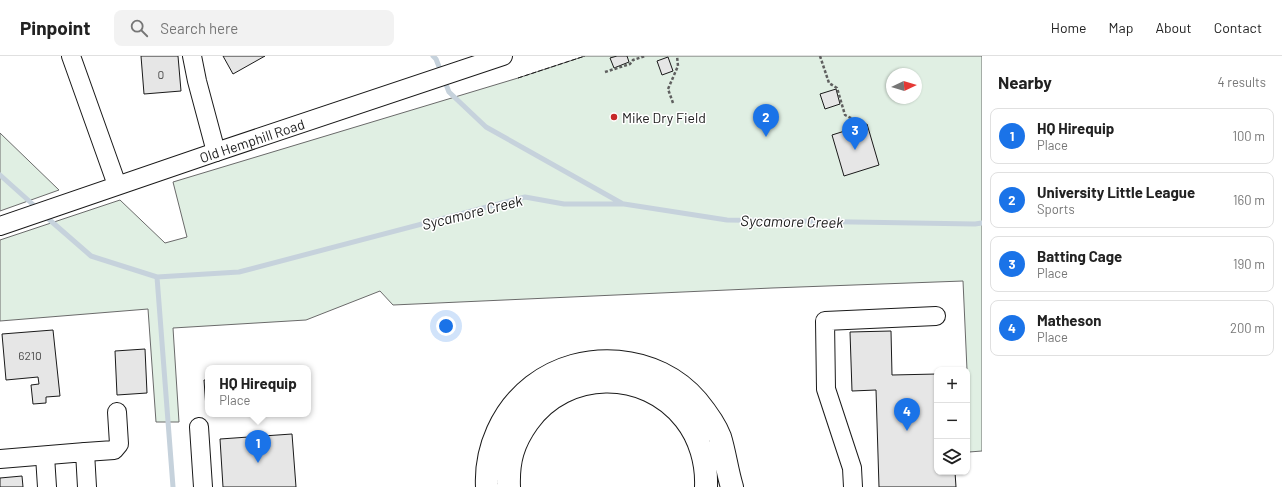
<!DOCTYPE html>
<html lang="en">
<head>
<meta charset="utf-8">
<style>
  body { margin:0; font-family:Barlow,sans-serif; background:#f2f2f2; color:#222 }
  .controls { position:absolute; right:12px; bottom:12px; display:grid; overflow:hidden; border-radius:8px; box-shadow:0 1px 3px #0004 }
  .controls button { width:36px; height:36px; display:grid; place-items:center; padding:0; border:0; border-bottom:1px solid #e0e0e0; background:#fff; color:#222; font:20px sans-serif }
  .compass { position:absolute; left:886px; top:12px; width:36px; height:36px; border-radius:50%; background:#fff; box-shadow:0 1px 3px #0004; rotate:86deg }
  .you { position:absolute; left:446px; top:270px; width:14px; height:14px; margin:-10px; border:3px solid #fff; border-radius:50%; background:#1a73e8; box-shadow:0 0 0 6px #1a73e833 }
  .badge { display:grid; place-items:center; width:26px; height:26px; border-radius:50%; background:#1a73e8; color:#fff; font-size:13px; font-weight:700 }
  .pin { position:absolute; translate:-50% -33px; filter:drop-shadow(0 1px 2px #0008) }
  .pin::after { content:''; position:absolute; top:21px; width:14px; height:12px; background:inherit; clip-path:polygon(0 0,100% 0,50% 100%) }
  .popup { position:absolute; left:205px; top:309px; width:106px; height:52px; box-sizing:border-box; display:grid; place-content:center; border-radius:8px; background:#fff; filter:drop-shadow(0 1px 3px #0005); font-size:13px; white-space:nowrap; color:#767676 }
  .popup b { font-size:15px; color:#222 }
  .popup::after { content:''; position:absolute; left:50%; top:100%; margin-left:-8px; border:8px solid transparent; border-top-color:#fff }
  .list { margin:0; padding:0; list-style:none }
  h2 { display:flex; justify-content:space-between; align-items:center; height:52px; margin:0; padding:0 16px; font-size:17px }
  h2 small { font-size:13px; font-weight:400; color:#767676 }
  .list li { display:grid; grid-template-columns:26px 1fr auto; gap:12px; align-items:center; box-sizing:border-box; height:56px; margin:0 8px 8px; padding:0 8px; border:1px solid #e0e0e0; border-radius:8px }
  .list b { display:block; font-size:15px; white-space:nowrap }
  .list p { margin:0; font-size:13px; white-space:nowrap; color:#767676 }
  .list em { font-size:13px; font-style:normal; color:#767676 }
  .icon { flex:none; width:22px; height:22px; fill:none; stroke:currentColor; stroke-width:2; stroke-linecap:round; stroke-linejoin:round }
  .map { position:relative; flex:none; width:982px; height:431px; overflow:hidden }
  header { display:flex; align-items:center; gap:24px; box-sizing:border-box; height:56px; padding:0 20px; background:#fff; border-bottom:1px solid #e0e0e0 }
  header strong { font-size:19px }
  nav { display:flex; gap:22px; margin-inline-start:auto; font-size:14px }
  .search { width:280px; height:36px; background:#f2f2f2; display:flex; align-items:center; gap:10px; box-sizing:border-box; padding:0 14px; border-radius:8px; color:#767676; font-size:15px }
  main { display:flex }
  aside { flex:1; background:#fff }
  .map>svg:first-child { display:block }
  .green { fill:#e0efe3; stroke:#6a6a6a; fill-rule:evenodd }
  .lines { fill:none; stroke-linecap:round; stroke-linejoin:round }
  .stream { stroke:#c6d2dc; stroke-width:5 }
  .building { fill:#e6e6e6; stroke:#1a1a1a }
  .minor-casing { stroke:#1a1a1a; stroke-width:20 }
  .major-casing { stroke:#1a1a1a; stroke-width:24 }
  .path { stroke:#5f5f5f; stroke-width:2.5; stroke-dasharray:3 2; stroke-linecap:butt }
  .minor { stroke:#fff; stroke-width:18 }
  .major { stroke:#fff; stroke-width:22 }
  .fence { stroke:#1a1a1a; stroke-width:1; stroke-dasharray:5 2; stroke-linecap:butt }
  .poi-dot { fill:#c62828; stroke:#fff; stroke-width:1.5 }
  .labels { text-anchor:middle; dominant-baseline:central; stroke-width:3; stroke-linejoin:round; paint-order:stroke }
  .number-label { font-size:12px; fill:#4d4d4d }
  .poi-label { font-size:14px; fill:#1a1a1a; stroke:#fff; text-anchor:start }
  .street-label { font-size:14px; fill:#1a1a1a; stroke:#fff }
  .water-label { font-size:15px; font-style:italic; fill:#1a1a1a; stroke:#fff }
</style>
</head>
<body>
<header>
<strong>Pinpoint</strong>
<div class="search"><svg class="icon" aria-label="search" viewBox="0 0 24 24"><circle cx="10" cy="10" r="6"/><path d="M15 15l6 6"/></svg>Search here</div>
<nav><a>Home</a><a>Map</a><a>About</a><a>Contact</a></nav>
</header>
<main>
<div class="map">
<svg width="982" height="431" viewBox="0 0 982 431">
  <rect width="100%" height="100%" fill="#fff"/>
  <path class="green" d="M585 0H982V395L969 396 967 314 963 225 772 232 393 249 380 235 306 264 173 272 179 366H156L148 253 0 265V184L120 144 165 187 187 181 173 126 518 22ZM892 18H916V42H892Z
    M0 77 59 134 0 155Z"/>
  <g class="lines">
    <path class="stream" d="M433 0 436 3 449 36 486 71 623 148
      M0 119 38 153
      M44 159 91 200 157 221 239 216 525 141 564 148H624L727 164 975 168 982 167
      M157 221 173 431"/>
  </g>
  <path class="building" d="M141 0H178L181 35 144 38Z
    M223 0H265L233 18Z
    M617 0H627L629 6 614 12 610 2Z
    M668 1 673 15 662 19 657 5Z
    M836 33 840 48 825 53 820 38Z
    M867 68 879 109 844 120 832 79Z
    M53 274 60 340 46 341V347L33 348 31 329 39 328 38 321 6 324 2 278Z
    M891 275 892 319 937 318V416H955L956 431H879L876 334 852 335 850 276Z
    M145 293 147 337 117 339 115 295Z
    M204 324H208V351L206 352Z
    M292 378 296 431H223L220 383Z
    M22 420 23 431H0V422Z"/>
  <g class="lines">
    <defs>
      <g id="minor">
        <path d="M71 0 117 129"/>
        <path d="M192 0 197 25 216 96"/>
        <path id="s1" d="M0 170 216 96 503 0"/>
        <path d="M199 371 203 431"/>
        <path d="M85 396 114 394 119 388 117 356"/>
        <path d="M45 400 47 431"/>
        <path d="M0 403 85 396 87 431"/>
        <path d="M853 431 852 412 826 333 825 265 936 260"/>
      </g>
      <path id="major" d="M487 431C485 393 502 354 533 330 582 292 657 298 697 345 706 356 715 368 720 381 725 397 727 415 732 431
        M509 431C508 405 513 387 528 366 566 313 645 312 685 363 700 382 707 407 706 431"/>
    </defs>
    <use href="#minor" class="minor-casing"/>
    <use href="#major" class="major-casing"/>
    <path class="path" d="M820 0 829 27 837 32 845 59 861 67
      M605 16 630 8 633 4 645 0
      M673 47 668 33 678 10 677 0"/>
    <use href="#minor" class="minor"/>
    <use href="#major" class="major"/>
    <path class="fence" d="M518 22 585 0"/>
  </g>
  <circle class="poi-dot" cx="614" cy="61" r="4"/>
  <g class="labels">
    <g class="number-label">
      <text x="161" y="18">0</text>
      <text x="30" y="299">6210</text>
    </g>
    <g class="poi-label">
      <text x="622" y="61">Mike Dry Field</text>
    </g>
    <g class="street-label">
      <text stroke="none"><textPath href="#s1" startOffset="266">Old Hemphill Road</textPath></text>
    </g>
    <g class="water-label">
      <text transform="translate(472 156) rotate(-14)">Sycamore Creek</text>
      <text transform="translate(792 165) rotate(1)">Sycamore Creek</text>
    </g>
  </g>
</svg>
<div class="controls">
<button>+</button>
<button>−</button>
<button><svg class="icon" aria-label="layers" viewBox="0 0 24 24"><path d="M12 4l9 5-9 5-9-5zM3 14l9 5 9-5"/></svg></button>
</div>
<svg class="compass" viewBox="-18 -18 36 36"><path d="M0-13l5 13h-10z" fill="#e53935"/><path d="M0 13l5-13h-10z" fill="#767676"/></svg>
<div class="you"></div>
<div class="pin badge" style="left:258px;top:407px">1</div>
<div class="popup"><b>HQ Hirequip</b>Place</div>
<div class="pin badge" style="left:766px;top:81px">2</div>
<div class="pin badge" style="left:855px;top:94px">3</div>
<div class="pin badge" style="left:907px;top:375px">4</div>
</div>
<aside>
<h2>Nearby<small>4 results</small></h2>
<ul class="list">
<li><span class="badge">1</span><div><b>HQ Hirequip</b><p>Place</p></div><em>100 m</em></li>
<li><span class="badge">2</span><div><b>University Little League</b><p>Sports</p></div><em>160 m</em></li>
<li><span class="badge">3</span><div><b>Batting Cage</b><p>Place</p></div><em>190 m</em></li>
<li><span class="badge">4</span><div><b>Matheson</b><p>Place</p></div><em>200 m</em></li>
</ul>
</aside>
</main>
</body>
</html>
